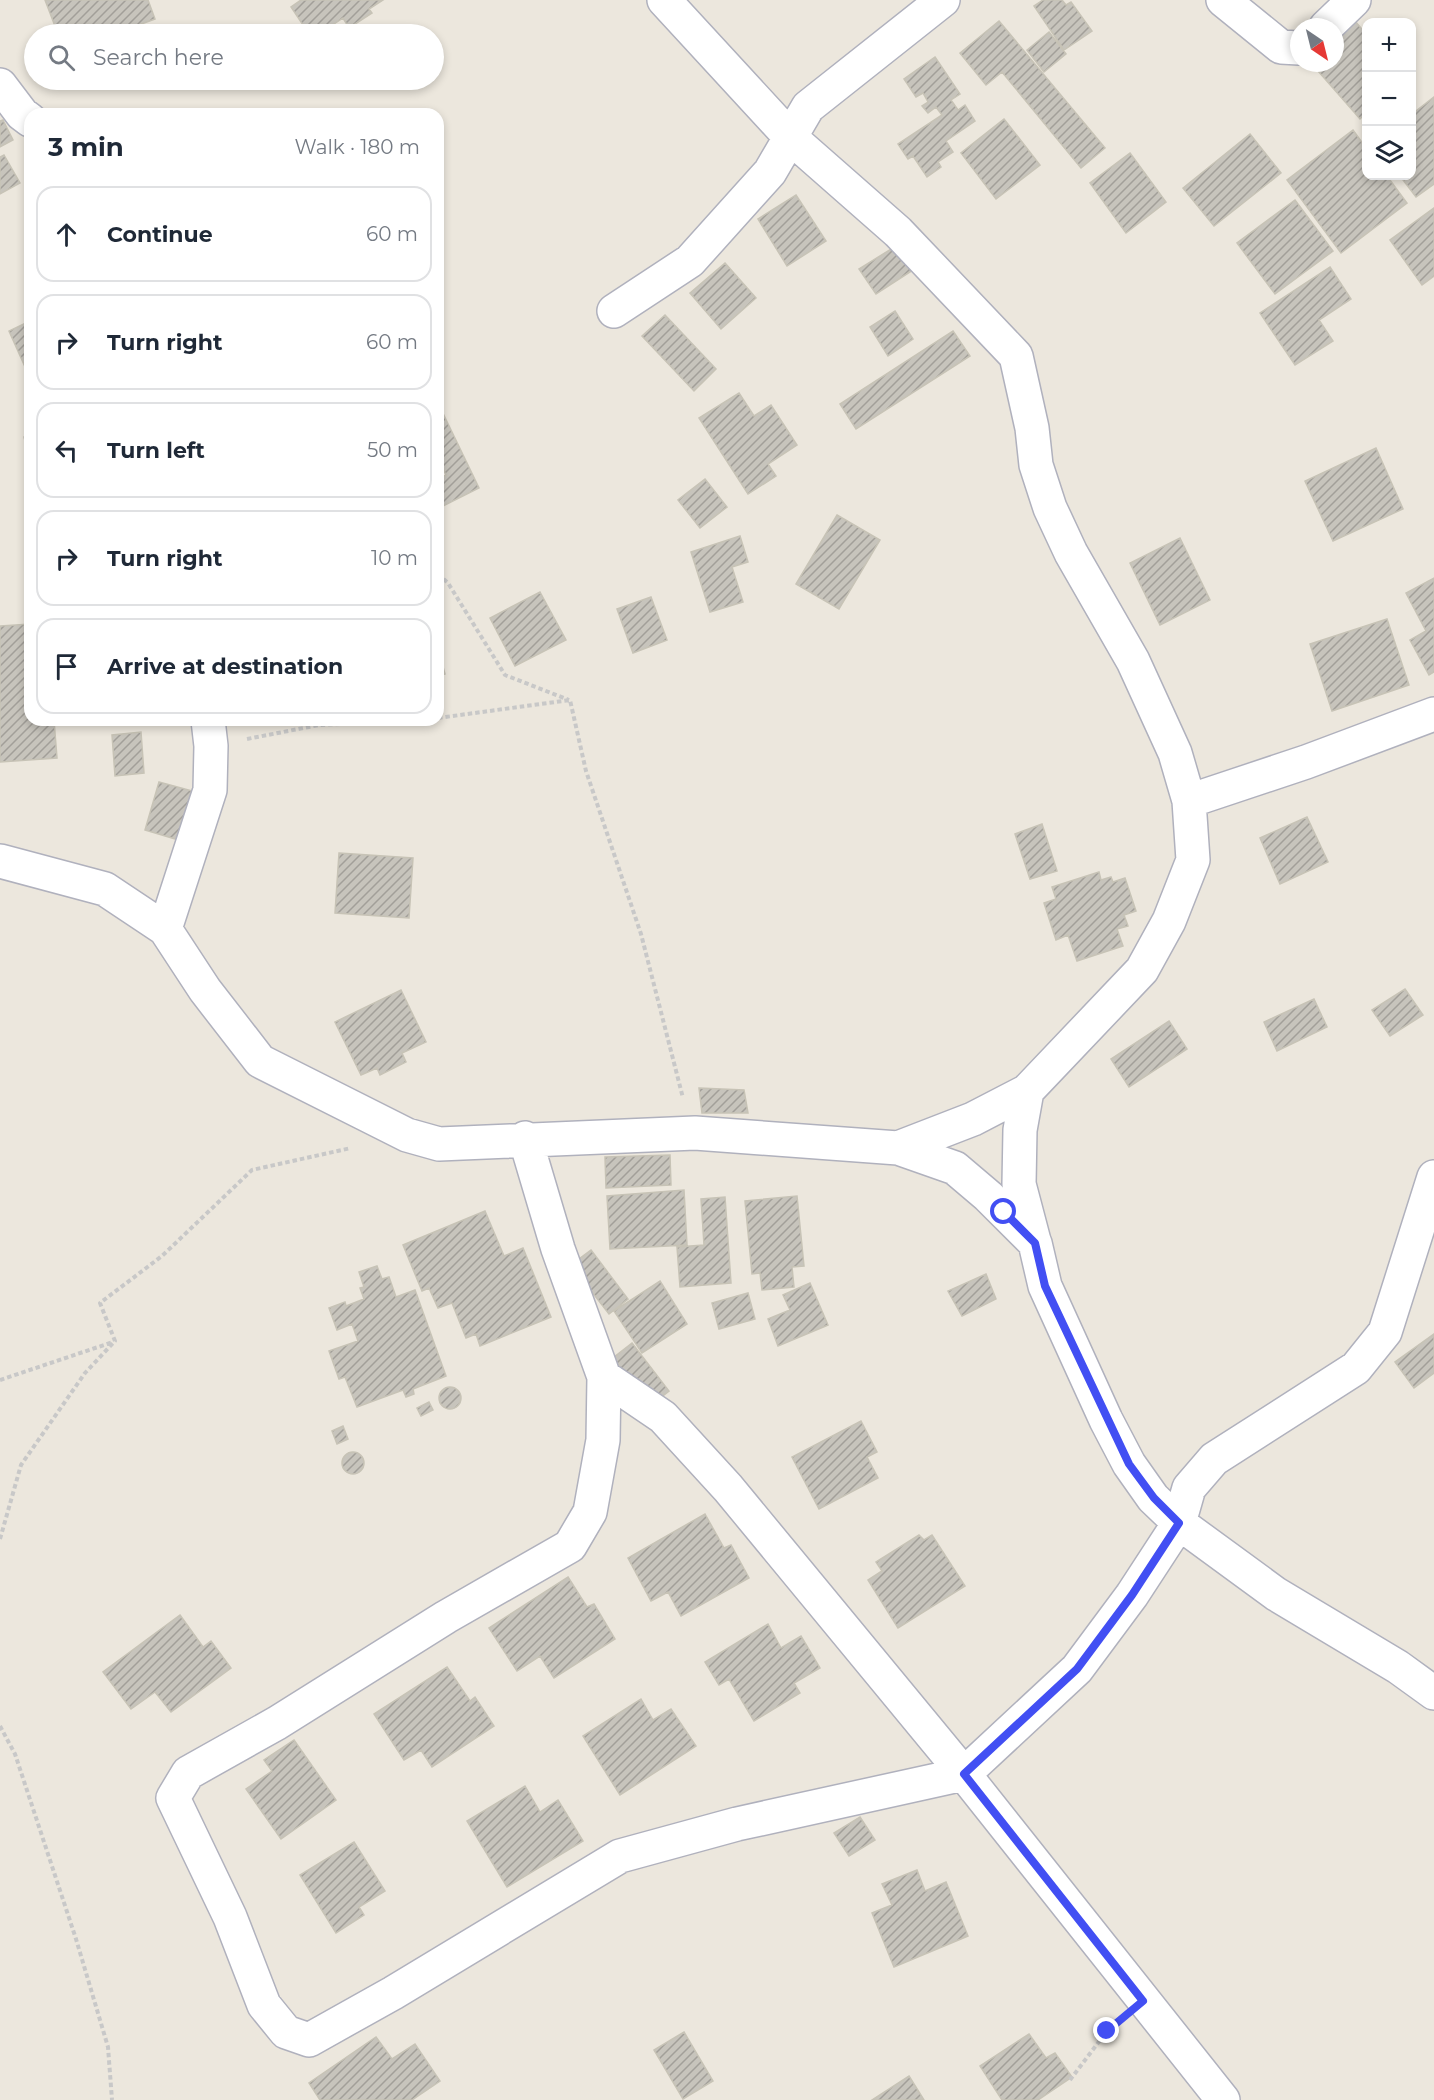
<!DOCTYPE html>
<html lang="en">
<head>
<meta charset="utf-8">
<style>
  body { margin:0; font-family:Montserrat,sans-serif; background:#f6f6f7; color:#1f2937 }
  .controls { position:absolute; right:18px; top:18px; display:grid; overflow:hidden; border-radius:12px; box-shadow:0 3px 9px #0003 }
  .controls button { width:54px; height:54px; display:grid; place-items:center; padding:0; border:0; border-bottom:2px solid #e0e1e3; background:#fff; color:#1f2937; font:30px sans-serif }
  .compass { position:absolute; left:1290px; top:18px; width:54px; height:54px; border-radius:50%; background:#fff; box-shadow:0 3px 9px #0003; rotate:145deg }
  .stop { position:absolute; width:18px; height:18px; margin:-14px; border:4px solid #424ff3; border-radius:50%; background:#fff }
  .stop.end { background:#424ff3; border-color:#fff; box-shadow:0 2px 6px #0008 }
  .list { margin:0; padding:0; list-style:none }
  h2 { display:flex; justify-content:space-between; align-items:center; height:78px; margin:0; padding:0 24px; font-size:26px }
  h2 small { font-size:20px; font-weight:400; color:#747a83 }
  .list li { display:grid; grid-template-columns:39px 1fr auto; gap:18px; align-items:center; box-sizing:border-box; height:96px; margin:0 12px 12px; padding:0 12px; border:2px solid #e0e1e3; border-radius:18px }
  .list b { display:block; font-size:22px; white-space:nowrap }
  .list em { font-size:20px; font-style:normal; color:#747a83 }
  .icon { flex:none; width:33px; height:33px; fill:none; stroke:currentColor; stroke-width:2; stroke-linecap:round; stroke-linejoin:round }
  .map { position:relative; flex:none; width:1434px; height:2100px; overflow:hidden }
  .search { position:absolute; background:#fff; box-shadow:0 3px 9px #0003; left:24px; top:24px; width:420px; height:66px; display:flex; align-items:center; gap:15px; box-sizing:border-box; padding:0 21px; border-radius:33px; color:#747a83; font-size:22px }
  .panel { position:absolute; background:#fff; box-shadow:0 3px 9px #0003; left:24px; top:108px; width:420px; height:618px; border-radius:18px }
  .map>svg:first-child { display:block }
  .building { fill:url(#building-hatch); stroke:#c7c3b6; stroke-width:1.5 }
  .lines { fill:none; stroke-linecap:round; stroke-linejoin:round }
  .minor-casing { stroke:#b0b1bd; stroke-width:36 }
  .path { stroke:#c8c8c8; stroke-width:4; stroke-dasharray:4.5 3; stroke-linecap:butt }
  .minor { stroke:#fff; stroke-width:33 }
  .route { stroke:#424ff3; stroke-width:8 }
</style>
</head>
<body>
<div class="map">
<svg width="1434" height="2100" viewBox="0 0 1434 2100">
  <defs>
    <pattern id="building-hatch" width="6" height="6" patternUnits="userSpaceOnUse" patternTransform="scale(1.5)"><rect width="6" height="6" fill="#c7c4bc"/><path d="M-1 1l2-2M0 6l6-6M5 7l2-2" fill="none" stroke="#a29f99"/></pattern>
  </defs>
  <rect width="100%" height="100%" fill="#ece7dd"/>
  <path class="building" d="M45 0H148L155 19 114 34H58Z
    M301 0H383L369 9 372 13 349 28 343 18 319 34H309L291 7Z
    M1043 0H1062L1066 5 1071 2 1092 31 1064 50 1034 6Z
    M1350 15 1366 34V113L1360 119 1311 63H1335V28Z
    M999 21 1105 148 1081 168 1002 72 986 85 960 53Z
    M1049 32 1066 54 1044 72 1027 50Z
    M935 57 960 94 951 100 958 110 965 105 975 121 946 141 953 152 938 162 941 167 927 177 913 156 908 159 898 144 942 115 936 107 928 113 922 106 928 102 923 93 916 97 904 79Z
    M1434 97V184L1416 197 1400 176H1412V114Z
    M1004 119 1040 165 996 199 961 153Z
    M3 120 13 140 0 147V121Z
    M1353 130 1366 148V176H1387L1407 203 1341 253 1287 180Z
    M1250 134 1281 173 1214 226 1183 188Z
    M1130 153 1166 202 1126 233 1090 183Z
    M4 155 20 183 0 194V157Z
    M796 195 826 241 787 266 758 219Z
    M1295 200 1333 251 1275 294 1237 243Z
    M1434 208V276L1422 285 1390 240Z
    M896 246 913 270 876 294 859 269Z
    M725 263 756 298 721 329 690 293Z
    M1330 267 1351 299 1319 320 1333 341 1295 365 1260 313Z
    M895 311 913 339 888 356 870 327Z
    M665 315 716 369 694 391 642 336Z
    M30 321V378L9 331Z
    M953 331 970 356 856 429 840 404Z
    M739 393 754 416 771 405 797 445 768 464 776 476 748 494 699 418Z
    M438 403 479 488 443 506 438 497V479L446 475 438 458Z
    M30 436V459L24 437Z
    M1376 448 1403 509 1333 541 1305 481Z
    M705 479 727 507 700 528 678 500Z
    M837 515 880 540 839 609 796 584Z
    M740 536 748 562 732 567 743 602 710 612 691 552Z
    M1180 538 1210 600 1160 625 1130 563Z
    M1434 578V672L1429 675 1410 640 1426 631 1406 593Z
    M540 592 566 640 515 666 490 618Z
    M651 597 667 640 633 653 617 609Z
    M1387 619 1409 685 1332 711 1310 644Z
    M30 624V720H54L57 758 0 762V626Z
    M438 649 445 674 438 676Z
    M141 732 144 773 115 776 112 735Z
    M159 782 196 792 182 841 145 830Z
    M1307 817 1328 862 1280 884 1260 838Z
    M1042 824 1057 871 1030 879 1015 834Z
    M339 853 413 858 409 918 335 913Z
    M1099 872 1101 880 1111 877 1113 882 1125 878 1136 911 1124 915 1128 926 1117 929 1123 946 1077 961 1068 935 1056 940 1044 903 1056 899 1052 887Z
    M1405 989 1423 1015 1390 1036 1372 1010Z
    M401 990 426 1042 402 1053 406 1062 380 1075 377 1068 361 1075 335 1022Z
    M1314 999 1327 1027 1277 1051 1264 1022Z
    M1169 1021 1187 1049 1129 1087 1111 1059Z
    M699 1088 744 1090 748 1113H702Z
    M670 1155 671 1185 606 1188 605 1157Z
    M684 1190 687 1245 610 1249 607 1196Z
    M797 1196 804 1266 792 1267 794 1287 762 1290 760 1273 752 1274 745 1201Z
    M725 1197 731 1283 680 1287 677 1247 704 1245 701 1199Z
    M485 1211 504 1256 523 1248 551 1317 480 1346 476 1334 466 1338 452 1303 438 1308 429 1288 422 1291 403 1245Z
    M591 1250 628 1299 609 1314 571 1265Z
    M377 1266 382 1279 389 1277 396 1297 415 1290 446 1376 413 1389 414 1394 406 1397 403 1390 357 1407 345 1377 339 1379 329 1351 358 1341 352 1324 337 1330 329 1308 345 1302 346 1306 364 1299 360 1288 364 1287 359 1272Z
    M986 1274 996 1299 962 1316 948 1291Z
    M660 1281 687 1324 642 1353 614 1311Z
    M810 1283 828 1325 778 1346 768 1319 790 1310 783 1295Z
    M748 1293 755 1319 719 1329 712 1303Z
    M1434 1334V1373L1414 1388 1395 1362Z
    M632 1343 669 1391 650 1406 613 1358Z
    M439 1398a11 11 0 1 1 22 0a11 11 0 1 1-22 0Z
    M429 1402 433 1410 421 1416 417 1408Z
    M861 1421 877 1452 867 1457 878 1478 819 1509 792 1457Z
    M343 1426 348 1439 337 1444 332 1431Z
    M342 1463a11 11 0 1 1 22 0a11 11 0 1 1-22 0Z
    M705 1514 724 1548 731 1545 749 1578 681 1616 668 1592 651 1601 628 1558Z
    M919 1535 924 1540 932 1535 965 1586 898 1628 868 1580 882 1571 876 1562Z
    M568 1577 587 1607 594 1604 615 1639 554 1678 540 1656 517 1671 489 1628Z
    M180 1615 203 1647 211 1641 231 1668 171 1712 155 1692 131 1709 103 1672Z
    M768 1624 781 1648 801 1636 820 1668 794 1683 800 1693 754 1721 729 1679 719 1685 705 1662Z
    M447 1667 470 1701 475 1697 494 1726 432 1767 421 1750 404 1760 374 1714Z
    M641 1699 653 1720 671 1709 696 1746 620 1795 583 1736Z
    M294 1740 336 1800 281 1839 246 1789 272 1771 264 1760Z
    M525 1786 540 1812 558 1800 583 1841 507 1887 467 1821Z
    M860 1817 875 1840 849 1856 834 1833Z
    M354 1842 385 1891 359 1907 364 1915 336 1933 300 1875Z
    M917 1870 925 1891 946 1882 968 1936 894 1967 872 1913 892 1905 882 1884Z
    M684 2032 713 2081 683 2099 654 2050Z
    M1029 2034 1046 2058 1055 2053 1072 2077 1038 2100H1002L980 2066Z
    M376 2037 392 2059 415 2044 440 2081 412 2100H320L309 2083Z
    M909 2076 924 2100H872Z"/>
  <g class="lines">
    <defs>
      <path id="minor" d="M664 0 791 138 898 232 1016 356 1032 428 1036 465 1050 508 1071 553 1133 661 1175 753 1189 801 1193 860 1169 921 1142 970 1027 1091 1020 1130 1019 1184 1034 1241
        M1223 0 1281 47 1299 48
        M1326 27 1354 0
        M0 85 22 114 30 120
        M614 311 690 261 770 172 808 107 943 0
        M1189 801 1306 762 1434 714
        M0 861 105 889 165 929 205 990 260 1061 407 1135 439 1144 695 1133 898 1148 955 1168 988 1196 1035 1243 1045 1286 1106 1420 1129 1464 1153 1498 1179 1523 1276 1594 1398 1667 1434 1693
        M165 929 210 790 211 746 208 720
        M525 1138 558 1249 604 1377 603 1440 590 1512 570 1546 446 1617 277 1723 188 1773 173 1798 230 1917 264 2005 286 2032 309 2040 393 1993 620 1856 737 1824 964 1774 1077 1669 1132 1595 1179 1523 1189 1488 1214 1459 1356 1368 1385 1332 1434 1177
        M898 1148 973 1119 1027 1091
        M604 1377 663 1417 728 1488 964 1774 1223 2100"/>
    </defs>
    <use href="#minor" class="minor-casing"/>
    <path class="path" d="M438 574 448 583 505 675 569 700
      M438 718 570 700 586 771 641 934 683 1098
      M247 739 319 725 422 720
      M0 1380 113 1342
      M0 1539 21 1465 85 1373 115 1341 100 1303 162 1256 252 1170 351 1148
      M0 1726 15 1754 76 1939 108 2047 112 2100
      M1070 2080 1107 2031 1115 2024"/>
    <use href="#minor" class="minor"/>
  </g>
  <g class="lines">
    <path class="route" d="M1004 1212 1035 1243 1045 1286 1129 1464 1154 1498 1179 1523 1132 1595 1077 1669 964 1774 1143 2001 1107 2031"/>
  </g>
</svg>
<div class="controls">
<button>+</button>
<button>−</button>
<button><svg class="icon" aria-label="layers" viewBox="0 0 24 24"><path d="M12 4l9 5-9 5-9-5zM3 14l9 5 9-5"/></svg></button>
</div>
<svg class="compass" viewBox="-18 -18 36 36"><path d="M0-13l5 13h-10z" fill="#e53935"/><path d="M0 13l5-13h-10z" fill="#747a83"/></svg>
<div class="stop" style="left:1004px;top:1212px"></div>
<div class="stop end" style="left:1107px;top:2031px"></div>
<div class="search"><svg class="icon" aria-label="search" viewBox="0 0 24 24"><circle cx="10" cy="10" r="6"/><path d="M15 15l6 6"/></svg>Search here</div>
<section class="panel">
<h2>3 min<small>Walk · 180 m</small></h2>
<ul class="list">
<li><svg class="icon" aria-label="ahead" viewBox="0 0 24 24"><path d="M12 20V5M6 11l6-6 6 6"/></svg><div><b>Continue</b></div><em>60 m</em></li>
<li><svg class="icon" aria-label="right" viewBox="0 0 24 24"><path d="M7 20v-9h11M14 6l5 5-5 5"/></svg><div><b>Turn right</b></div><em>60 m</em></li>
<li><svg class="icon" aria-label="left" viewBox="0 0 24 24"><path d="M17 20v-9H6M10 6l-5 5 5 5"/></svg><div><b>Turn left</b></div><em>50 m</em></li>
<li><svg class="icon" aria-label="right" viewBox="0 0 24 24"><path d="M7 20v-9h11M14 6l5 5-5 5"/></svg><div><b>Turn right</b></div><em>10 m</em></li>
<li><svg class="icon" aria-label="arrive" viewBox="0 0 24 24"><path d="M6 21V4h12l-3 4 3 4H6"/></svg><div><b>Arrive at destination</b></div></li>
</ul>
</section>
</div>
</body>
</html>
